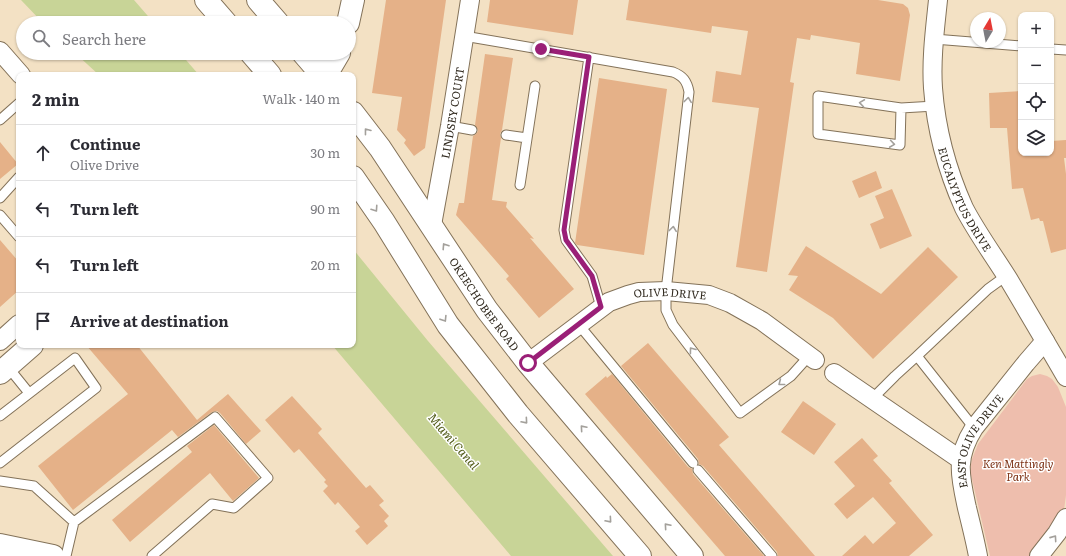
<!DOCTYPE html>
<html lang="en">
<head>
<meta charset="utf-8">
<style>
  body { margin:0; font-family:Literata,serif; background:#f2f2f3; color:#2b2b33 }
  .controls { position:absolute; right:12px; top:12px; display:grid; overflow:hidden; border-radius:8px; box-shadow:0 1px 3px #0004 }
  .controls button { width:36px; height:36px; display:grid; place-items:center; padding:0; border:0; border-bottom:1px solid #e1e1e2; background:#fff; color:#2b2b33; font:20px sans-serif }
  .compass { position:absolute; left:970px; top:12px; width:36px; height:36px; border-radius:50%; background:#fff; box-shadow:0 1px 3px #0004; rotate:10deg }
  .stop { position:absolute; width:12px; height:12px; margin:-9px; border:3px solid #9a1f77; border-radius:50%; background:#fff }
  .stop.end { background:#9a1f77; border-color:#fff; box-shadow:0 1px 4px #0008 }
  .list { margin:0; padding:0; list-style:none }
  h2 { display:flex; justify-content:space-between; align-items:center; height:52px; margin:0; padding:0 16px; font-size:17px }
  h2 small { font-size:13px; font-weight:400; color:#7c7c81 }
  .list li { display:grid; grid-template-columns:26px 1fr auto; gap:12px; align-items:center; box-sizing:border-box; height:56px; padding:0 16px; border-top:1px solid #e1e1e2 }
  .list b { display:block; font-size:15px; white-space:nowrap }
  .list p { margin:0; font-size:13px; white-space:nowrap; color:#7c7c81 }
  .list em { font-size:13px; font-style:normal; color:#7c7c81 }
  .icon { flex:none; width:22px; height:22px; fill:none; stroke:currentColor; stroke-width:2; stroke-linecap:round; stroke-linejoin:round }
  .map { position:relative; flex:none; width:1066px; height:556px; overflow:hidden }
  .search { position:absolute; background:#fff; box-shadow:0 1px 3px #0004; left:16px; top:16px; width:340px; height:44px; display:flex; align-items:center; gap:10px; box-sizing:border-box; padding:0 14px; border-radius:22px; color:#7c7c81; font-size:15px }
  .panel { position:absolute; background:#fff; box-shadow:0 1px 3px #0004; left:16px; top:72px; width:340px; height:276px; border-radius:8px }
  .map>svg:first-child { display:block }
  .green { fill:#eebead }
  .water { fill:#c8d497 }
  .building { fill:#e5b188 }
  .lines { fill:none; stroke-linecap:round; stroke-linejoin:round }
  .lane-casing { stroke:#837259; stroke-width:11 }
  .street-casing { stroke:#837259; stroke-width:20 }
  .secondary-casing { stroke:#837259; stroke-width:24 }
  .highway-casing { stroke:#837259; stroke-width:24 }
  .lane { stroke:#fff; stroke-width:9 }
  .street { stroke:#fff; stroke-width:18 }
  .secondary { stroke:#fff; stroke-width:22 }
  .highway { stroke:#fff; stroke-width:22 }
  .oneway { stroke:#a3a09b }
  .route { stroke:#9a1f77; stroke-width:5 }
  .labels { text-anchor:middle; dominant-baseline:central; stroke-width:3; stroke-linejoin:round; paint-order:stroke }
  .street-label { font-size:11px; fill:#322b20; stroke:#fff }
  .park-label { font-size:11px; font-style:italic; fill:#7d3215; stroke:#fff }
  .water-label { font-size:12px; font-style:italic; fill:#525c19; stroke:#fff }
</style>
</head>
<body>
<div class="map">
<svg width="1066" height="556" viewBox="0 0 1066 556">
  <rect width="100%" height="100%" fill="#f3e1c4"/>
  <path class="green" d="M1040 374 1047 376 1052 379 1058 387 1066 407V495L1064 510 1033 556H990L970 471 972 459 978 444 1027 379 1032 376Z"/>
  <path class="water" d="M21 0H134L154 23H43Z
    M75 53H180L199 75H99Z
    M353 249 428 341 613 556H511L332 345H353Z"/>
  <path class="building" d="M386 0H446L425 148 414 156 404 143 406 140 397 130 402 97 372 93Z
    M490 0H578L573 35 487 22Z
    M629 0H878L903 4 908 8 910 15 900 81 856 74 860 43 811 35 810 40 797 38 790 82 794 83 767 272 736 267 759 108 712 102 716 71 741 75 748 31 712 26 711 33 626 20Z
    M485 54 513 58 502 130 500 134 501 138 492 200 507 202 506 207 534 239 530 238 574 289 539 318 506 279 509 276 456 215 459 203H464L473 136 476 134 478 131 477 128 475 125Z
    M599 78 667 89 644 255 577 245 575 243Z
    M1021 91V153H1051V141L1066 140V158H1064L1066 174V249L1051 253 1043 221H1040L1039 218 1031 220 1023 188 1012 189 1007 128H990L989 93Z
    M0 142 18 164 0 179Z
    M876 171 882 188 859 198 852 181Z
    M892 189 912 236 880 249 870 224 884 218 875 196Z
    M0 240 19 262V290L0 307Z
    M806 246 881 294 928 247 958 277 873 359 833 318 789 290 798 276 788 275Z
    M648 343 729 437 719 445 815 556H778L777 552 703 466 699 464 698 459 621 366Z
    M86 345H137L197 420 228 394 261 431 246 444 220 413 217 411 212 412 178 437 172 430 73 510 38 466 128 394Z
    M612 374 688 467 692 469 693 474 764 556H725L585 394 606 376 607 378Z
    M292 396 322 429 318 433 366 488 370 485 384 501 379 505 389 516 384 521 388 526 367 545 355 531 360 527 338 502 335 505 323 491 328 486 324 482 326 480 299 449 294 453 265 420Z
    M803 401 836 424 814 455 781 432Z
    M214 425 259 478 233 501 210 473 130 542 112 520 192 452 187 446Z
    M862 438 878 456 873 460 892 481 889 483 933 535 909 556H842L865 535 873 544 896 523 873 497 847 519 834 504 855 486 834 462Z"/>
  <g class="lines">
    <defs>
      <path id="lane" d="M464 36 673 72C683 76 687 81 689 92L666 291V310L673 325 740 413 791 376 809 356
        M934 39 1021 46
        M1051 49 1066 50
        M589 57 564 230 566 240 592 276 601 307
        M901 108 900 145 818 134V96L901 108 935 106
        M0 120 19 103
        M450 126 472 130
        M506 135 527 138
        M520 185 535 86
        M0 198 19 177
        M0 215 19 237
        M579 325 693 463
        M8 367 29 393
        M872 399 895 376 917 356
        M0 416 75 358 96 388 0 463
        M974 428 917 356 988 289 1006 276
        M698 470 772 556
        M0 481 34 486 74 522
        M66 556 74 522 215 417 268 478 234 508 212 504 152 556"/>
      <g id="street">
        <path id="s1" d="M938 0C935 29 931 59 933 88 936 129 947 170 964 208 977 233 994 256 1009 280 1028 312 1047 344 1066 377"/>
        <path d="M0 51 21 75"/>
        <path id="s2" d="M432 225 450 126 470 0"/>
        <path d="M0 341 19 324"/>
        <path id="s3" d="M528 363 609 302 628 295 639 292 666 291 709 295 730 303 762 321 815 360"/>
        <path d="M834 373 961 460"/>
        <path id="s4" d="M978 556C975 540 971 524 967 508 960 476 955 458 974 428L1026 363 1045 341"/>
        <path d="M1039 556 1057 533 1066 518"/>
      </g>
      <path id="secondary" d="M348 23 353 0
        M326 75 339 53
        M0 373 32 345
        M0 545 53 556"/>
      <g id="highway">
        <path d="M206 0 226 23"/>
        <path d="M258 0 278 23"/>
        <path d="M251 53 270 75"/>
        <path d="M303 53 322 75"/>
        <path id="s5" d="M353 113 380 148 487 310 528 363 692 556"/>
        <path d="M353 177 384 222 448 325 518 414 640 556"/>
      </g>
    </defs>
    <use href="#lane" class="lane-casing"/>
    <use href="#street" class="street-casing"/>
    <use href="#secondary" class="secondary-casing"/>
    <use href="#highway" class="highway-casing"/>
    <use href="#lane" class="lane"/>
    <use href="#street" class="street"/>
    <use href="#secondary" class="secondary"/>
    <use href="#highway" class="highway"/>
  </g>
  <defs><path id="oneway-chevron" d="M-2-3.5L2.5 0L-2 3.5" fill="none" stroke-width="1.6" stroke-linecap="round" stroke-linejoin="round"/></defs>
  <g class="oneway">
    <use href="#oneway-chevron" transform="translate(688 100) rotate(-83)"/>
    <use href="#oneway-chevron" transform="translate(862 103) rotate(-172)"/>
    <use href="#oneway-chevron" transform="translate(367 131) rotate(-128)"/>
    <use href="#oneway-chevron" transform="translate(892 144) rotate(8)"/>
    <use href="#oneway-chevron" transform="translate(375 209) rotate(56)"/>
    <use href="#oneway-chevron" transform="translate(673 229) rotate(-83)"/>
    <use href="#oneway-chevron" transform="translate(445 246) rotate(-123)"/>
    <use href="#oneway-chevron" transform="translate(444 319) rotate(58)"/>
    <use href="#oneway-chevron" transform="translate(692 350) rotate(-127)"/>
    <use href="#oneway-chevron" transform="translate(781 383) rotate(142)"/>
    <use href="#oneway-chevron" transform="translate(525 421) rotate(49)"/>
    <use href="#oneway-chevron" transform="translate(583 428) rotate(-131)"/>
    <use href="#oneway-chevron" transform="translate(609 520) rotate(49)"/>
    <use href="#oneway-chevron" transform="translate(667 526) rotate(-131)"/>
    <use href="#oneway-chevron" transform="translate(1054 538) rotate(-55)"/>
  </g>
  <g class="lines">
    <path class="route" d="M528 363 601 307 592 276 566 240 564 230 589 57 541 49"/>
  </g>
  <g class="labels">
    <g class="street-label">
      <text stroke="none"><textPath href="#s2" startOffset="114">LINDSEY COURT</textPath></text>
      <text stroke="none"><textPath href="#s1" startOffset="205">EUCALYPTUS DRIVE</textPath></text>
      <text stroke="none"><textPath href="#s3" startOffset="164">OLIVE DRIVE</textPath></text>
      <text stroke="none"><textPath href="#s5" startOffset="232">OKEECHOBEE ROAD</textPath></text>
      <text stroke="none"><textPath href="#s4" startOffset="122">EAST OLIVE DRIVE</textPath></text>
    </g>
    <g class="park-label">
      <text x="1018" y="463">Ken Mattingly<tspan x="1018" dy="13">Park</tspan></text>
    </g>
    <g class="water-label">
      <text transform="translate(454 441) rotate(49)">Miami Canal</text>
    </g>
  </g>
</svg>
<div class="controls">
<button>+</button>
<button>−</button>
<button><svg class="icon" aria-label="locate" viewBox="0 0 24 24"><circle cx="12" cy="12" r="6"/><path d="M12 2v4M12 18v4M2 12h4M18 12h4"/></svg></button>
<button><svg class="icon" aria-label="layers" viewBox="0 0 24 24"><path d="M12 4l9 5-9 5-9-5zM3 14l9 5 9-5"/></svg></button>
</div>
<svg class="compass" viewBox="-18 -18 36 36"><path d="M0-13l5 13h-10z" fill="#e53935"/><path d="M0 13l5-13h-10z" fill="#7c7c81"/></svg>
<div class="stop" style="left:528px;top:363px"></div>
<div class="stop end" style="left:541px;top:49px"></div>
<div class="search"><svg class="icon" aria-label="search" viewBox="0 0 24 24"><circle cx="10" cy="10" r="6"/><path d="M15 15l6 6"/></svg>Search here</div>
<section class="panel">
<h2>2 min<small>Walk · 140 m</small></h2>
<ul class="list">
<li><svg class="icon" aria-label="ahead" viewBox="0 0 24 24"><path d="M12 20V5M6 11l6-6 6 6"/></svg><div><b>Continue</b><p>Olive Drive</p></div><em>30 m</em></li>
<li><svg class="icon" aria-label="left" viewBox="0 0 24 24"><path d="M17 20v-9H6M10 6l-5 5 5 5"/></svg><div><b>Turn left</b></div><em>90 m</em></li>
<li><svg class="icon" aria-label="left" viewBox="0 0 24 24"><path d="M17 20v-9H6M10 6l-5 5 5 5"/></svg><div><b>Turn left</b></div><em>20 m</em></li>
<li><svg class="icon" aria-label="arrive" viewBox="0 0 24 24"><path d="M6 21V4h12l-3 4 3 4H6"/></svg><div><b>Arrive at destination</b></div></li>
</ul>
</section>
</div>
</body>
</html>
